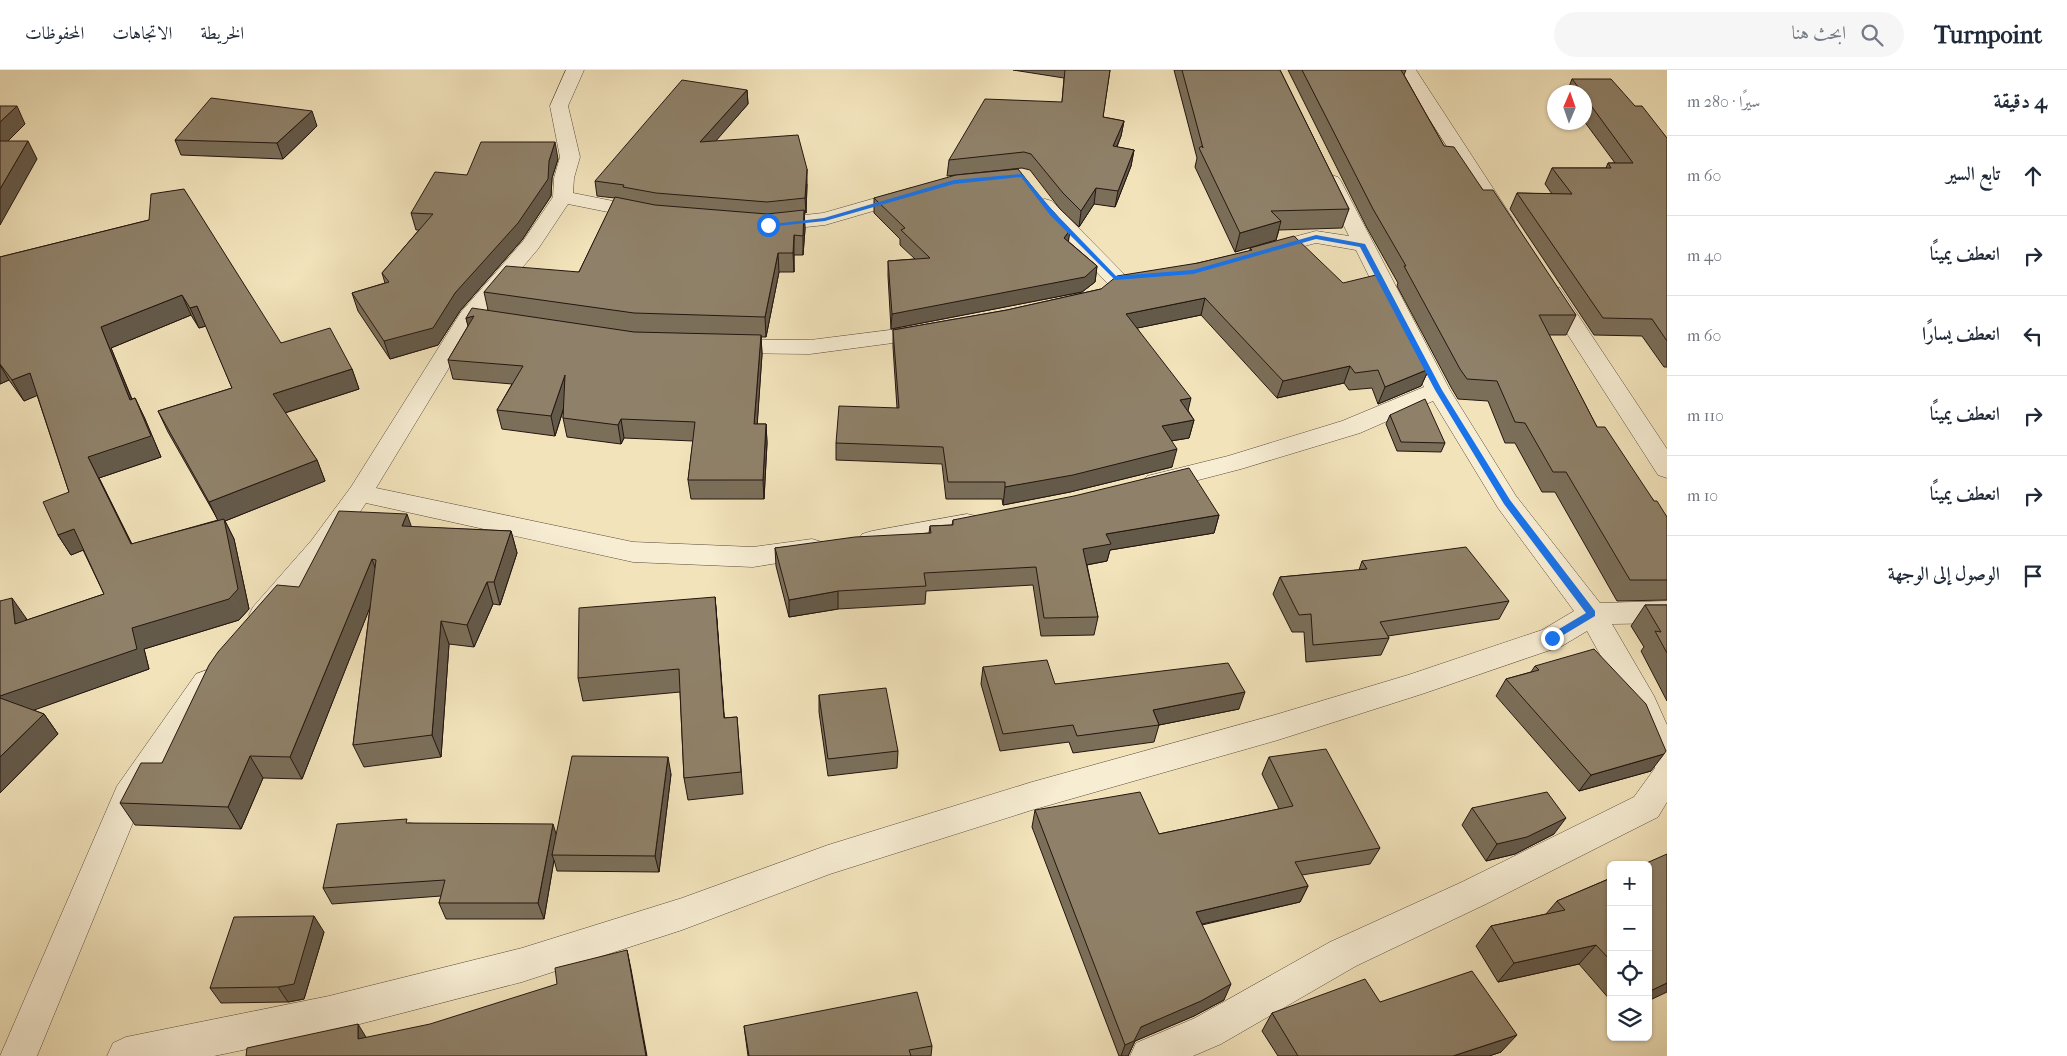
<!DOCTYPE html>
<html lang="ar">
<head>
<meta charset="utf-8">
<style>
  body { margin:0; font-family:"IM FELL French Canon",Amiri,serif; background:#f6f6f7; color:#1f2937; direction:rtl }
  .controls { position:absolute; right:15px; bottom:15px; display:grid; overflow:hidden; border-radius:8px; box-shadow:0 1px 4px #0004 }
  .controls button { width:45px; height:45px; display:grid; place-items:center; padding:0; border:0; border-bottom:1px solid #e0e1e3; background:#fff; color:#1f2937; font:25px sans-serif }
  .compass { position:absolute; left:1547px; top:15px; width:45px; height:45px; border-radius:50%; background:#fff; box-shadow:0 1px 4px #0004; rotate:2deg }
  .stop { position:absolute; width:15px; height:15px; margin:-11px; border:4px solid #1a73e8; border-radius:50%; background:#fff }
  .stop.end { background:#1a73e8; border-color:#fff; box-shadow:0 1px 5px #0008 }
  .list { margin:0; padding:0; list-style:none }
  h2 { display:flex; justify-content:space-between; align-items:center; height:65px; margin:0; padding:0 20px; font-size:21px }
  h2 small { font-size:16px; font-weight:400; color:#747a83 }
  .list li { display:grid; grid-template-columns:32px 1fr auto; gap:15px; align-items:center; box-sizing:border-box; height:80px; padding:0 20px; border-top:1px solid #e0e1e3 }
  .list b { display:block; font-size:19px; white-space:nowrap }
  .list em { font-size:16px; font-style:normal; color:#747a83 }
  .icon { flex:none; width:28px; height:28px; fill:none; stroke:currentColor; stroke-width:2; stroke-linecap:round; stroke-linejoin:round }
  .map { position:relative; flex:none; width:1667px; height:986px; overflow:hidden; direction:ltr }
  header { display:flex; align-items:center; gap:30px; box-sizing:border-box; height:70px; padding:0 25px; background:#fff; border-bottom:1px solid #e0e1e3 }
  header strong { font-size:24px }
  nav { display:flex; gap:28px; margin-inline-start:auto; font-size:18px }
  .search { width:350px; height:45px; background:#f6f6f7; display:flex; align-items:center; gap:12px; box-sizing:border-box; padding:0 18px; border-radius:28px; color:#747a83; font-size:19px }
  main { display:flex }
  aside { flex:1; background:#fff }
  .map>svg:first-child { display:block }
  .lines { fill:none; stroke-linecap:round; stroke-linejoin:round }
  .street-casing { stroke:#58493b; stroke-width:1 }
  .street { fill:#f7edd3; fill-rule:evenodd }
  .wall { fill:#7b6f5a; stroke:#241610; fill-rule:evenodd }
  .shaded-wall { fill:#645a4a; stroke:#241610 }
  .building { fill:#8f8169; stroke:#241610 }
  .route { fill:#1a73e8 }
</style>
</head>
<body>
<header>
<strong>Turnpoint</strong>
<div class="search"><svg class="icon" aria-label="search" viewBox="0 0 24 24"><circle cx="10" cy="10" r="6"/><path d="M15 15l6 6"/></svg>ابحث هنا</div>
<nav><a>الخريطة</a><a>الاتجاهات</a><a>المحفوظات</a></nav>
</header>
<main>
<aside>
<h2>4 دقيقة<small>سيرًا · 280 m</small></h2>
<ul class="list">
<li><svg class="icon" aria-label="ahead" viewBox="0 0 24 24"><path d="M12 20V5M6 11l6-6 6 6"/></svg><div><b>تابع السير</b></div><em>60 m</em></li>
<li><svg class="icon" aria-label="right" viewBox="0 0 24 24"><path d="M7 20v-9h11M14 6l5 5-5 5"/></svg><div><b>انعطف يمينًا</b></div><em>40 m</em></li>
<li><svg class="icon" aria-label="left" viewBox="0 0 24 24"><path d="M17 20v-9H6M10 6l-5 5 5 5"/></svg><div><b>انعطف يسارًا</b></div><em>60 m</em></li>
<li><svg class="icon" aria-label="right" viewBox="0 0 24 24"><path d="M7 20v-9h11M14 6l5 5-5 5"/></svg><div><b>انعطف يمينًا</b></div><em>110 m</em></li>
<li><svg class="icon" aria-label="right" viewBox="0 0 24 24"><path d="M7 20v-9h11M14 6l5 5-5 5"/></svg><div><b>انعطف يمينًا</b></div><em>10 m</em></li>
<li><svg class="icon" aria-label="arrive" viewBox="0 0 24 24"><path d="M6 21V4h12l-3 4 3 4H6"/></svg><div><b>الوصول إلى الوجهة</b></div></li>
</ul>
</aside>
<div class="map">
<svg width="1667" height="986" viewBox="0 0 1667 986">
  <rect width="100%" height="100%" fill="#f2e3bb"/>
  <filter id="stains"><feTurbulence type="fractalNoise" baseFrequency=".004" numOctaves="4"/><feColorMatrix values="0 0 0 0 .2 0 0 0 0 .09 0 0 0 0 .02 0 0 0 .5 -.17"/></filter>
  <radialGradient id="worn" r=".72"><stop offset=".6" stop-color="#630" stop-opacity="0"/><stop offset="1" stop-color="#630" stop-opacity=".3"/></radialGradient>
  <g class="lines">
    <defs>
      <path id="street" d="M566 0H584L568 36 580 87 574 108 573 123 648 138 655 140 658 144 655 148 648 150 568 134 538 179 478 250 376 418 633 472 753 477 812 469 822 472 826 479 822 486 753 497 633 492 366 433 331 485 273 553 263 556 253 553 249 545 253 537 311 471 351 417 461 242 523 171 553 127 554 108 560 87 550 36Z
        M1398 0H1416L1515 152 1512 156 1505 158 1498 156Z
        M1331 105 1338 107 1341 111 1450 320 1516 426 1600 533 1667 531V553L1612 554 1654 626 1667 655V732L1658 747 1486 834 1356 896 1221 974 1193 986H1130L1136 973 1195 948 1330 872 1462 812 1634 727 1655 698 1629 637 1587 561 1562 576 1422 624 1278 670 1032 740 830 804 682 860 522 912 329 962 214 986H107L113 973 126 967 329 926 522 878 682 828 828 775 1032 712 1278 644 1408 605 1542 560 1574 541 1498 438 1433 331 1360 363 1241 399 1156 421 1147 418 1143 412 1147 406 1228 386 1342 351 1424 317 1356 180 1316 173 1263 187 1256 185 1252 181 1256 177 1316 161 1349 166 1321 111 1324 107Z
        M911 118 918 120 921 124 918 128 825 155 768 161 761 159 758 155 761 151 768 149 823 143Z
        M1045 129 1052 131 1123 203 1126 208 1123 213 1115 214 1107 213 1038 139 1035 135 1038 131Z
        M1552 216 1560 218 1667 379V408L1658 405 1541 223 1544 218Z
        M930 255 938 257 941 262 938 267 810 284 724 283 716 281 713 276 716 271 724 269 810 270Z
        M967 444 976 446 980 453 976 460 872 481 862 478 858 471 862 464 872 461Z
        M207 600 218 604 222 612 141 733 37 986H0L117 716 196 604Z"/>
    </defs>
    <use href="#street" class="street-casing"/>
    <use href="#street" class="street"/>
  </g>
  <path class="wall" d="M1013 0H1110L1103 47 1124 51 1121 66 1117 77 1134 80 1131 96 1115 137 1094 134 1079 157 1060 139 1030 100 1022 98 947 106 949 90 1062 32 1064 8Z
    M1174 0H1280L1349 139 1342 158 1279 160 1276 170 1235 182 1195 97 1197 88Z
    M1288 0H1406L1404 5 1444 76 1483 120 1576 245 1566 265H1549L1597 357 1654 431 1667 447V530L1617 531 1555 422H1542L1515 373H1505L1488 331 1458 329 1452 319 1397 216 1398 213 1367 158Z
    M1572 9 1635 36 1667 68V297H1664L1642 266 1594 265 1510 139 1517 123 1552 124 1545 114 1552 98H1606L1608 93H1615L1584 51V22H1567Z
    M747 20 748 34 715 71 807 114 806 143H804L805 159 803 185H794V202H779L766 267H761L762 284 757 354H766L767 373 764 429H691L688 410 693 371 624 368 621 374 567 367 563 348 564 338 555 366 502 359 497 340 512 314 453 309 448 290 468 256 466 248 488 240 484 222 579 202 615 128 597 126 595 111Z
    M317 56 283 89 181 85 175 70Z
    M558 89 552 108 551 126 522 170 460 241 438 275 390 289 358 241 352 223 385 213 382 203 419 160H416L411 143 467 105Z
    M874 128 1046 134 1070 160 1068 171 1097 196 1095 212 1082 222 891 259 888 206V191L915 189 900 175V169L874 143Z
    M149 150 281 273 352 299 359 319 285 343 317 390 325 411 225 451 234 469 249 539 239 550 144 579 149 599 33 640 44 644 58 664 0 723V531L26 548 27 550 104 524 83 480 71 485 58 465 69 422 37 325 24 331 9 310 0 314V187ZM191 245 199 258 206 256 232 318 158 341 168 362 218 450 132 474 99 408 161 387 145 349 135 328 132 329 111 278Z
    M1250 178 1429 299 1421 316 1378 334 1372 318 1349 320 1344 313 1277 328 1201 245 1137 258 1194 350 1189 368 1171 371 1172 397 1070 422 1003 435 1002 429H946L942 394 836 390V373L897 338 893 277V260L1007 240 1101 219 1198 193 1250 181Z
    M1390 345 1445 373 1441 382 1397 381 1386 354Z
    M1219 445 1214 463 1110 480 1107 491 1087 495 1098 547 1094 565 1041 566 1033 515 926 521 925 534 838 539 789 547 776 496 775 478 929 463 930 456 952 455 953 450Z
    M411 457 511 461 517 483 500 535 493 534 474 577 449 574 441 687 364 697 353 675 370 537 302 709 263 708 241 759 135 755 120 733 162 693 299 517Z
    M1362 491 1509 531 1499 549 1388 566 1389 568 1381 585 1306 592 1304 562H1292L1273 524 1280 507 1359 500Z
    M715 527 724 648 737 647 743 724 688 730 684 708 680 622 583 631 578 608Z
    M1645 535H1667V631L1641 581 1644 577 1631 556Z
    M1535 596 1651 701 1579 721 1496 626 1506 609 1531 602Z
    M983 597 1055 614 1239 639 1159 655 1154 672 1073 683 1069 672 1000 681 981 614Z
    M819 625 898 681 897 698 828 706 819 642Z
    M1269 687 1380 778 1370 794 1302 805 1308 816 1300 832 1202 855 1224 930 1194 946 1135 971 1128 986H1119L1032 757 1035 740 1159 764 1279 739 1262 704Z
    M671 704 659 802 557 801 554 790 544 849H446L439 833 441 826 332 834 323 818 408 753 556 766Z
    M1472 738 1554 764 1515 784 1486 791 1462 755Z
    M1611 808V931L1579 894 1498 912 1476 876 1491 856 1546 844 1557 831Z
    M324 862 304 929 288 932 221 933 210 918Z
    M1380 932 1501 982 1489 986H1278L1262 961 1272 943Z
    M744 956 932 976 931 986H748Z"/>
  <path class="shaded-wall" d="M747 20 748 34 702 87 700 72Z
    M17 36 25 54 0 79V52Z
    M312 41 317 56 283 89 277 73Z
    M1124 51 1121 66 1110 92 1113 76Z
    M28 71 37 89 0 155V119Z
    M555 72 558 89 552 108 551 126 522 170 460 241 438 275 390 289 384 271 455 223 549 91Z
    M1134 80 1131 96 1115 137 1118 121Z
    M807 99V114L806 143 805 128Z
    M1096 118 1094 134 1079 157 1081 141Z
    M804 140 805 159 803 185V166Z
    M1281 151 1276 170 1235 182 1240 163Z
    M1070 160 1068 175 1064 168Z
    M794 165V202L793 183Z
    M778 183 779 202 766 267 765 247Z
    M1097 196 1095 212 1082 222 891 259 892 244Z
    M182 225 191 245 111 278 140 350 130 330 101 257Z
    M1205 228 1201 245 1123 261 1126 244Z
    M197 236 206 256 199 258 190 238Z
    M474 246 471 267 466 248Z
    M761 265 762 284 756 373 754 354Z
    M0 295 9 310 0 314Z
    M1350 296 1344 313 1277 328 1283 311Z
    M352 299 359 319 281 344 273 324Z
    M1429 299 1421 316 1378 334 1385 317Z
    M30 303 41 324 24 331 12 310Z
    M565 305 568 324 555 366 551 346Z
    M135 328 145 349 161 387 99 408 142 495 131 474 88 387Z
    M1191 328 1187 345 1180 330Z
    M621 349 624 368 621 374 618 355Z
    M1194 350 1189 368 1158 373 1162 356Z
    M766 354 767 373 764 429 763 410Z
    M1177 379 1172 397 1070 422 1003 435 1005 417Z
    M317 390 325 411 225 451 234 469 249 539 239 550 144 579 149 599 12 648 0 631V626L132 558 219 453 209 432Z
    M407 444 415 467 402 456Z
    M1219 445 1214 463 1110 480 1107 491 1080 496 1083 479 1106 464Z
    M74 459 86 479 71 485 58 465Z
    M511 461 517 483 500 535 494 512Z
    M372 489 380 512 302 709 290 687Z
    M487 512 493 534 474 577 467 555Z
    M838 521V539L789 547V530Z
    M715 527 717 550 726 670 724 648Z
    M12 528 26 548 29 574 15 554Z
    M441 551 449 574 441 687 432 665Z
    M1245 622 1239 639 1159 655 1153 640Z
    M44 644 58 664 0 723V687Z
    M1664 684 1651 701 1579 721 1591 705Z
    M250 686 263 708 241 759 228 737Z
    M668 687 671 704 659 802 655 786Z
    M1566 748 1554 764 1515 784 1486 791 1497 774Z
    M553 754 558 770 552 785 554 790 544 849 538 833Z
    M1308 816 1300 832 1189 857 1196 842Z
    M314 846 324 862 304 929 288 932 278 917Z
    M1596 875 1579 894 1498 912 1514 893Z
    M627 880 631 899 647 986H646Z
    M1667 913V922L1648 931V922Z
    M1231 914 1224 930 1194 946 1135 971 1128 986H1121L1125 975 1141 957Z
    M358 954 369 972 358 969Z
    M1517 965 1501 982 1489 986H1453Z"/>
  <path class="building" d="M1065 0H1110L1103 47 1124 51 1113 76 1134 80 1118 121 1096 118 1081 141 1063 123 1031 84 1024 82 949 90 985 29 1062 32Z
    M1182 0H1280L1349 139 1271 141 1281 151 1240 163 1199 78 1202 76 1203 78Z
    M1302 0H1401L1444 76 1454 77 1483 120H1493L1576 245H1539L1597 357H1605L1654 431H1657L1667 447V510H1630L1566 402H1553L1525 353 1515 352 1497 311 1467 309 1460 299 1404 196H1406L1373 139Z
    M1572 9H1611L1635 36H1642L1667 68V271L1652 249 1603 248 1517 123 1572 124 1552 98H1611L1608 93H1633L1584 26V22H1582Z
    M682 10 747 20 700 72 798 65 807 99 805 128 767 132 656 123 623 117 624 115 595 111Z
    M211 28 312 41 277 73 175 70Z
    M0 36H17L0 52Z
    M0 71H28L0 119Z
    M481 72H555L549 91 548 109 518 153 455 223 433 258 384 271 352 223 389 212 382 203 433 144 411 143 435 102 467 105Z
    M1018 99 1046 134 1070 160 1064 168 1097 196 1085 207 892 244 888 191 930 188 901 160 905 158 874 128 956 105Z
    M184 119 281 273 330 258 352 299 273 324 317 390 209 432 158 341 232 318 197 236 190 238 182 225 101 257 130 330 135 328 151 366 88 387 131 474 224 449 238 519 229 529 132 558 137 579 0 626V531L12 528 15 554 104 524 74 459 58 465 43 432 69 422 30 303 12 310 0 294V187L149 150 151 124Z
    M615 127 655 135 767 144 804 140 803 166 794 165 793 183H778L765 247 634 243 484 222 506 196 579 202Z
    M1294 166 1343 213 1380 204 1429 299 1385 317 1378 300 1355 303 1350 296 1283 311 1205 228 1126 244 1191 328 1180 330 1194 350 1162 356 1177 379 1073 405 1005 417V412H948L943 377 836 373 839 336 899 338 893 260 1007 240 1101 219 1117 206 1198 193 1252 180 1250 178Z
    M472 238 634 262 761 265 754 354H766L763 410H688L695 352 621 349 618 355 563 348 565 305 551 346 497 340 523 296 448 290 474 246 466 248Z
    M1425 329 1445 373 1401 372 1390 345Z
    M1189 398 1219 445 1106 464 1111 474 1083 479 1098 547 1044 548 1036 497 924 503 926 516 838 521 789 530 775 478 855 467 931 463 930 456 953 455V450L1074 426Z
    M339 441 407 444 402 456 511 461 494 512H487L467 555 441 551 432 665 353 675 376 490 372 489 290 687 250 686 228 737 120 733 141 693H162L209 595 218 582 277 515 299 517Z
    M1466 477 1509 531 1380 552 1389 568 1313 575 1311 544 1299 545 1280 507 1367 499 1362 491Z
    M715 527 724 648 737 647 741 702 684 708 679 599 578 608 579 538Z
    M1645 535H1667V583L1655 561 1661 562Z
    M1594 579 1646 634 1666 681 1664 684 1591 705 1506 609 1539 600 1535 596Z
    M1047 590 1055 614 1228 593 1245 622 1153 640 1159 655 1077 666 1073 655 1003 664 983 597Z
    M886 618 898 681 828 689 819 625Z
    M0 628 44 644 0 687Z
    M1326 679 1380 778 1295 792 1308 816 1196 842 1231 914 1201 931 1141 957 1134 971 1125 975 1035 740 1140 722 1159 764 1293 736 1269 687Z
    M572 686 668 687 655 786 552 785Z
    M1547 722 1566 748 1527 767 1497 774 1472 738Z
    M407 749 406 753 553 754 538 833H439L445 810 323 818 337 754Z
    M1667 784V913L1648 922V795H1642Z
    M1611 808V891L1596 875 1514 893 1491 856 1565 840 1557 831Z
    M314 846 294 914 278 917 210 918 234 847Z
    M627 880 646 986H246L247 978 358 954V969L430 954 557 914 555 898Z
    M1472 901 1517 965 1453 986H1298L1272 943 1365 909 1380 932Z
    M917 922 932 976 909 980 911 986H749L744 956Z"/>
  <path class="route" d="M1022 104 1054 142 1116 206 1193 200 1316 165 1365 174 1442 320 1510 430 1595 541V546L1555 570H1549V565L1586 543 1504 434 1435 320 1360 177 1316 169 1193 204 1115 210 1050 145 1021 107 954 114 825 151 768 157 765 155 824 148 954 110Z"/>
  <rect width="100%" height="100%" filter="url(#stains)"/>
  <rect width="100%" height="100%" fill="url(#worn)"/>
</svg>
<div class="controls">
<button>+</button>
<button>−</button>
<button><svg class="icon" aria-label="locate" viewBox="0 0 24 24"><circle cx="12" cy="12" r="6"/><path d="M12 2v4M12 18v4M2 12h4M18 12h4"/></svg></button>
<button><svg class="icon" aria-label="layers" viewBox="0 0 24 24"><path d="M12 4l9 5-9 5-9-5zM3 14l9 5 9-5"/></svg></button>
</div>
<svg class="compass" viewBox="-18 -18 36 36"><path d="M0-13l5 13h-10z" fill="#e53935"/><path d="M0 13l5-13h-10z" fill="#747a83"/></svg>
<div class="stop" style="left:768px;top:155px"></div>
<div class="stop end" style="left:1552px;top:568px"></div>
</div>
</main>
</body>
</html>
